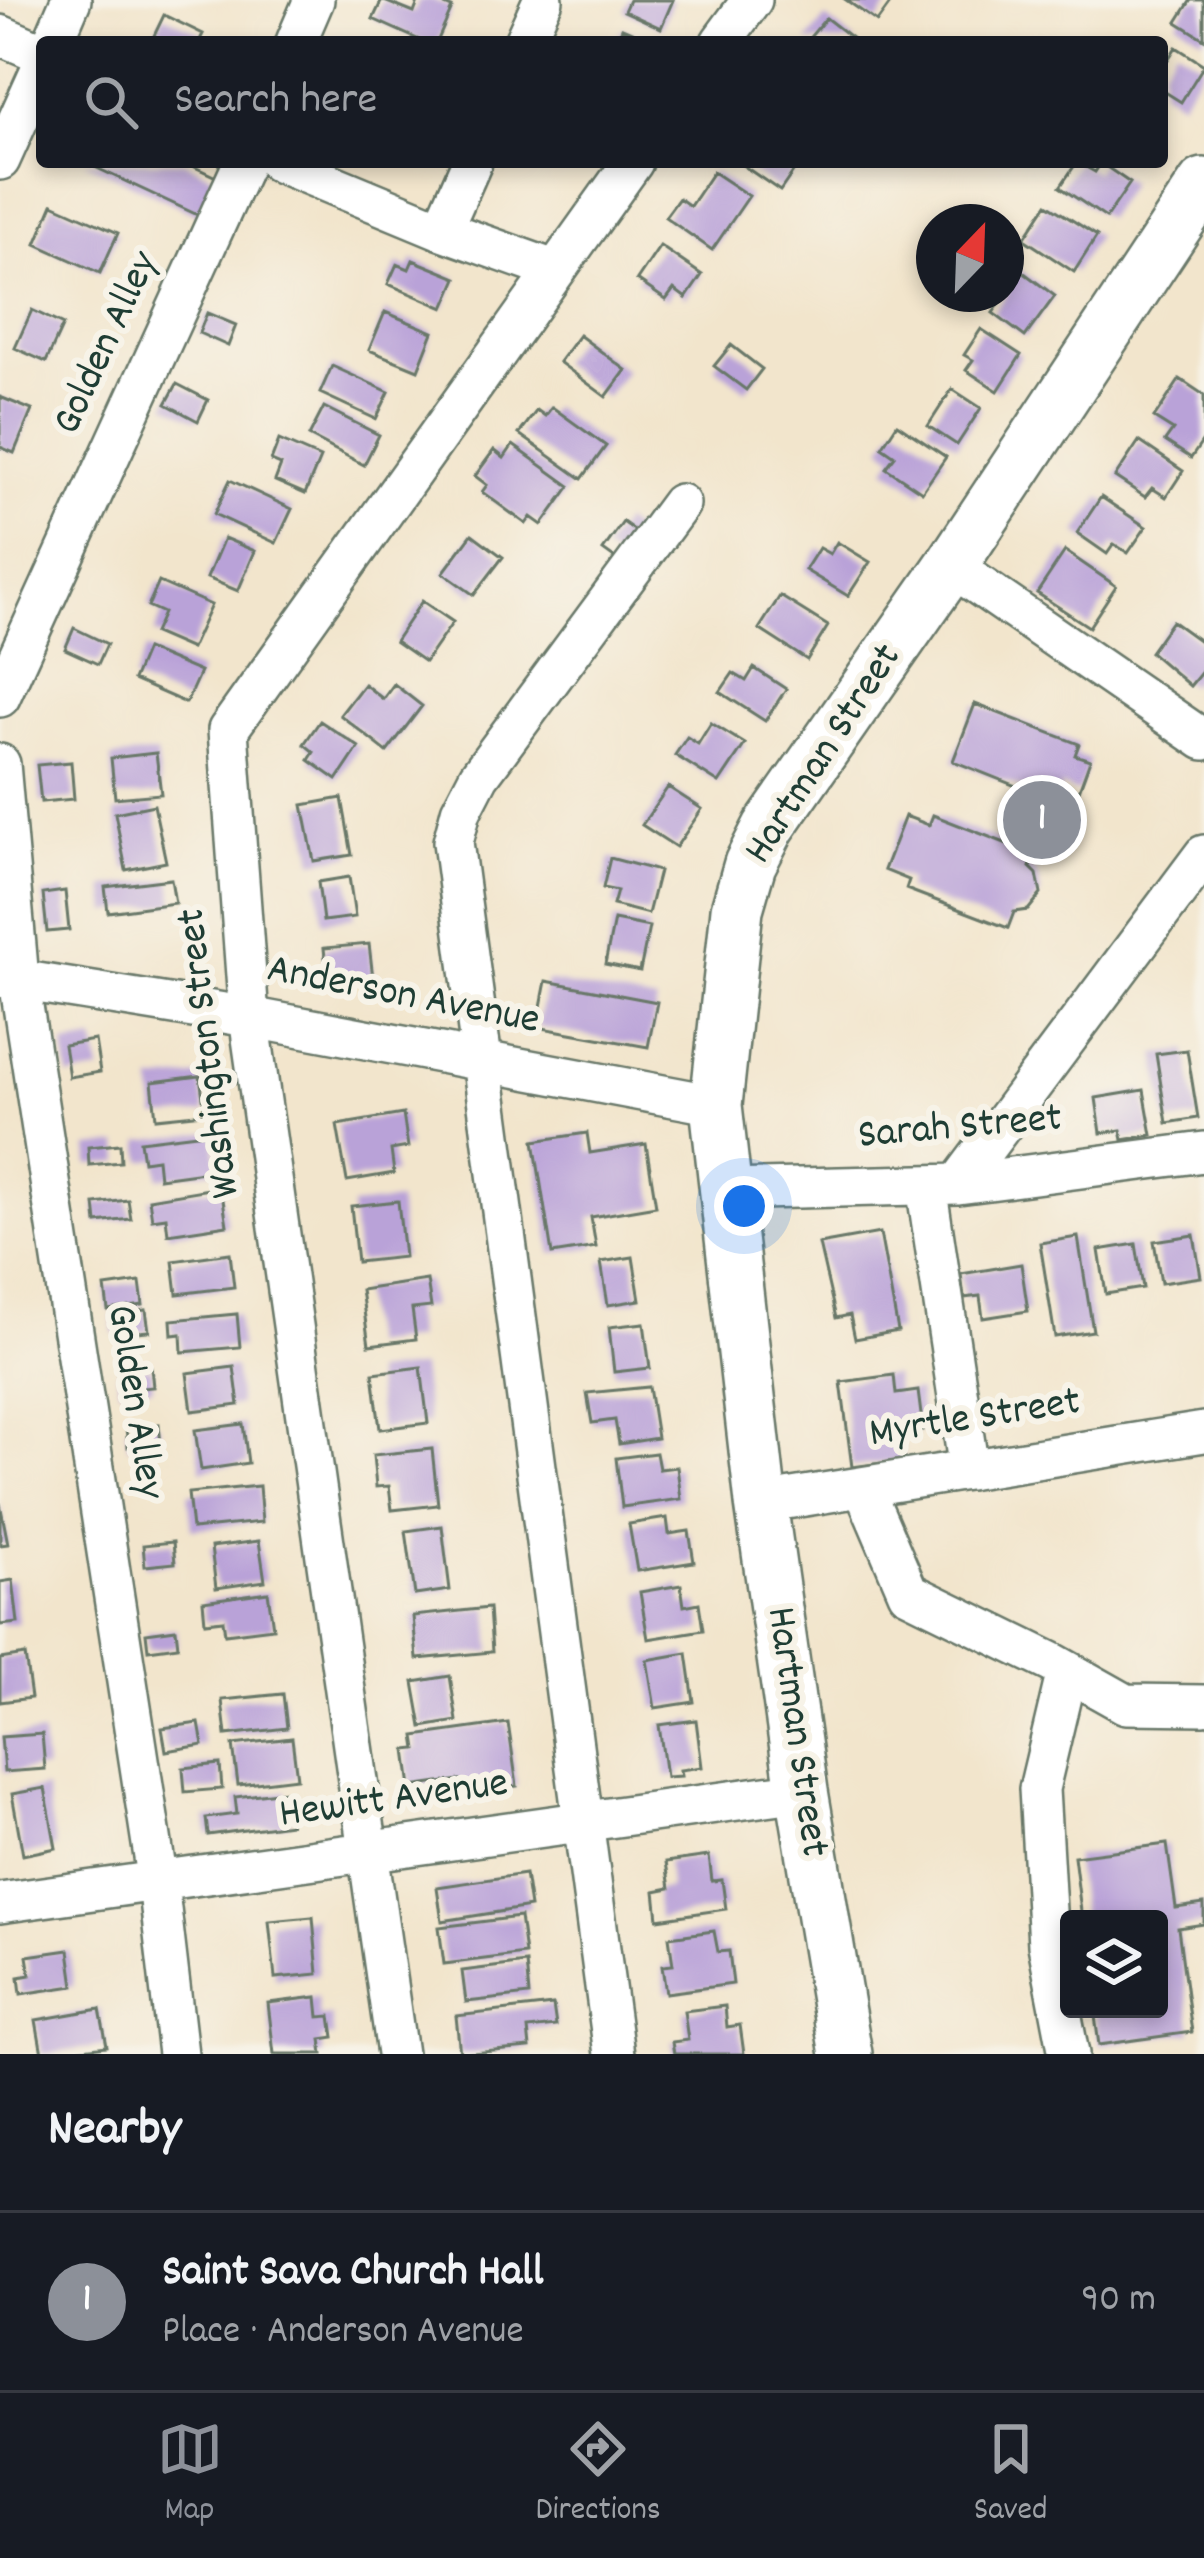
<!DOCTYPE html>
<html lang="en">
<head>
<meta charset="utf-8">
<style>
  body { margin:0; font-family:Dekko,sans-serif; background:#242831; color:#f1f3f6 }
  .controls { position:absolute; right:36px; bottom:36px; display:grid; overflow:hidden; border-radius:12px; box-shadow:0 6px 18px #0003 }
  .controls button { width:108px; height:108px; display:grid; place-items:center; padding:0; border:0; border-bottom:3px solid #363941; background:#171b24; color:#f1f3f6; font:60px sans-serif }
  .compass { position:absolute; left:916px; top:204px; width:108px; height:108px; border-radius:50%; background:#171b24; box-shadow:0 6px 18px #0003; rotate:23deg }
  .you { position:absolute; left:744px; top:1206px; width:42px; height:42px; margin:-30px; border:9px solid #fff; border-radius:50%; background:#1a73e8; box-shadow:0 0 0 18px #1a73e833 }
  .badge { display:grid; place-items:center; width:78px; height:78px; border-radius:50%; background:#8c9099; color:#fff; font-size:39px; font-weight:700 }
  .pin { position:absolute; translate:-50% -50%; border:6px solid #fff; box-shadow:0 3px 12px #0006 }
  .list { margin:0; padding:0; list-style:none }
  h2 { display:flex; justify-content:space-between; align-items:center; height:156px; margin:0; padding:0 48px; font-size:51px }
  h2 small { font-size:39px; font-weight:400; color:#9ea1a6 }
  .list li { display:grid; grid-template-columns:78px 1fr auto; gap:36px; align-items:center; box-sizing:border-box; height:180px; padding:0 48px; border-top:3px solid #363941 }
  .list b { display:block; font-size:45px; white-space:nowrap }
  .list p { margin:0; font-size:39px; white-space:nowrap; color:#9ea1a6 }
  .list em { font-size:39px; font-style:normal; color:#9ea1a6 }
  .icon { flex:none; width:66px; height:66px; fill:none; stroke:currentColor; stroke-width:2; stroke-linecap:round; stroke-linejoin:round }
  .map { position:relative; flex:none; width:1204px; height:2054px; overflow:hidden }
  .search { position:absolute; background:#171b24; box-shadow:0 6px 18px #0003; left:36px; right:36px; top:36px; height:132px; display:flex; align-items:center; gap:30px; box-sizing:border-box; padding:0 42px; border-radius:12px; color:#9ea1a6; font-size:45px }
  .sheet { height:336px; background:#171b24 }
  nav { display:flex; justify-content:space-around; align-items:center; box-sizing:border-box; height:168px; border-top:3px solid #363941; background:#171b24; font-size:33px; color:#9ea1a6 }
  nav a { display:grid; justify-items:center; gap:6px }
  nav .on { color:#8c9099 }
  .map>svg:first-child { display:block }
  .building { fill:#b9a2d8 }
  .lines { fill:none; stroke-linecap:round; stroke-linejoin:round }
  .minor-casing { stroke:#697869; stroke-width:44 }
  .major-casing { stroke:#697869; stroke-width:56 }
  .minor { stroke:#fff; stroke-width:39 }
  .major { stroke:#fff; stroke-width:51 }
  .labels { text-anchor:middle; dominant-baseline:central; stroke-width:12; stroke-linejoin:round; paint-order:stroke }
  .street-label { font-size:42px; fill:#1f3d34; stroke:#f7f3e8 }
</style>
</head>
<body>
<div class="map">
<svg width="1204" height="2054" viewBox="0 0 1204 2054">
  <rect width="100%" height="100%" fill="#f7f3e8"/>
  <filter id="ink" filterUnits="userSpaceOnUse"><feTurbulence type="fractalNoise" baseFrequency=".00833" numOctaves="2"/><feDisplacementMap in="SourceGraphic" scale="24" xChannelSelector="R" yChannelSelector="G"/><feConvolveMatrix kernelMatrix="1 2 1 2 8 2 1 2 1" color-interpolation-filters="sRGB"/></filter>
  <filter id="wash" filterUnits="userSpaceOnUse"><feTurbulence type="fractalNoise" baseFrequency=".004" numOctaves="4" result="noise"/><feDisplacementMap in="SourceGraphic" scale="48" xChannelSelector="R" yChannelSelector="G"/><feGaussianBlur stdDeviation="2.7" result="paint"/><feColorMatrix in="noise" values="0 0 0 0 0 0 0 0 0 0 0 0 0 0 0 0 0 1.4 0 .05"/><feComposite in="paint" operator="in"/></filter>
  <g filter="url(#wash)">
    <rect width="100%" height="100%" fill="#f2e5cc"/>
    <g id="blocks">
      <path class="building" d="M382 0 414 13 419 0H433L452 8 437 42H424L373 19Z
        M629 0H673L661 28 624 11Z
        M846 0H893L877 22Z
        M1191 0H1204V39L1177 22Z
        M164 15 203 34 199 42H151Z
        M826 18 857 42H806Z
        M622 28 655 42H616Z
        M1176 47 1204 65 1181 102 1162 90V69Z
        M84 162H184L220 179 202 217Z
        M738 162H800L780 191Z
        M1077 162 1095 172 1101 163 1130 183 1106 218 1060 187Z
        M713 172 749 196 712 250 665 217 679 198 690 206Z
        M53 204 118 233 100 273 36 244Z
        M1047 204 1097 236 1074 272 1024 239Z
        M660 246 702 275 686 298 674 289 666 300 637 280Z
        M413 260 457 278 444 308 388 284 397 264 409 269Z
        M1011 263 1055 296 1025 337 993 313 1008 292 1006 270Z
        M32 310 63 325 46 362 15 348Z
        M385 312 433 332 418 370 369 350Z
        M207 313 236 325 228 346 199 333Z
        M981 329 1021 355 998 391 966 370 973 360 964 355Z
        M579 335 626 370 606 397 559 362Z
        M731 345 762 369 746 390 714 366Z
        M332 366 389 392 376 419 320 393Z
        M1180 379 1204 395V439L1191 458 1165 441 1173 430 1154 418Z
        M177 384 208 400 198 421 166 404Z
        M952 389 981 408 957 445 928 426Z
        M0 397 32 410 14 453 0 447Z
        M324 407 379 435 364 465 309 436Z
        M552 407 606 446 582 479 519 434 537 410 545 416Z
        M897 424 946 457 922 492 886 468 895 456 882 447Z
        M279 440 320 458 305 494 275 481 281 465 271 461Z
        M1139 441 1183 471 1166 497 1152 488 1145 497 1115 477Z
        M513 445 570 486 542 525 531 517 526 524 482 492 487 485 475 476 494 450 504 458Z
        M230 480 292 509 276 543 214 514Z
        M1101 497 1146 527 1128 553 1114 544 1107 554 1077 533Z
        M623 522 641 535 621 563 603 550Z
        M472 534 503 557 474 595 443 573Z
        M224 538 255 551 238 591 207 578Z
        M837 542 870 562 848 596 805 570 819 548 830 554Z
        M1065 551 1116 586 1089 627 1037 593Z
        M159 582 211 605 191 649 154 633 163 613 148 606Z
        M780 596 828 626 807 660 759 629Z
        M422 601 453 622 425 662 395 641Z
        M1172 621 1204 644V669L1190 686 1150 652Z
        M74 628 107 644 98 664 65 649Z
        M146 649 200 672 186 703 133 680Z
        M754 668 786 689 765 721 720 692 733 673 746 681Z
        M364 684 383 699 394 684 422 706 387 752 340 715Z
        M975 704 1079 744 1075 755 1090 760 1078 793 1062 786 1056 801 1069 806 1055 842 1041 837 1030 867 1037 874 1041 894 1028 910 1014 912 1008 928 906 889 909 880 884 870 905 816 929 825 933 815 1010 845 1031 792 953 761Z
        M320 721 359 747 337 780 309 760 314 752 304 744Z
        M711 723 745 744 719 783 675 755 687 737 698 744Z
        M156 753 161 794 115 798 111 758Z
        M71 762 74 799 41 802 37 765Z
        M668 787 702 809 676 847 642 825Z
        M342 798 352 855 314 861 303 805Z
        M154 805 166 862 126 870 115 813Z
        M610 858 659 871 648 914 613 905 617 891 603 888Z
        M349 877 355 917 323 921 318 882Z
        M171 879 175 903 108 912 105 887Z
        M65 891 69 930 47 932 43 894Z
        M614 920 649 927 640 971 605 964Z
        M369 944 373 978 318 983 316 968 326 967 324 948Z
        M546 981 657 1002 648 1047 537 1027Z
        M95 1040 100 1072 69 1077 64 1045Z
        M1187 1050 1198 1118 1167 1123 1156 1054Z
        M200 1076 205 1113 156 1118 152 1082Z
        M1144 1090 1152 1135 1123 1140 1121 1130 1101 1133 1096 1098Z
        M403 1114 408 1147 391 1150 394 1173 347 1181 337 1125Z
        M213 1132 218 1170 159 1178 157 1159 143 1161 140 1141Z
        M587 1133 590 1153 646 1144 656 1206 591 1217 596 1247 552 1254 534 1141Z
        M120 1144 121 1162 89 1165 88 1147Z
        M221 1187 227 1225 168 1234 166 1217 152 1219 149 1199Z
        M128 1200 131 1219 97 1223 95 1204Z
        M398 1201 404 1257 357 1262 351 1206Z
        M880 1233 898 1331 855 1339 850 1315 836 1318 819 1244Z
        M1194 1235 1201 1277 1161 1283 1154 1241Z
        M1078 1237 1093 1331 1055 1337 1040 1243Z
        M1136 1244 1143 1288 1106 1294 1099 1250Z
        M230 1253 234 1287 177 1294 173 1261Z
        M633 1257 640 1300 608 1305 601 1262Z
        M1021 1264 1028 1311 983 1318 980 1296 964 1298 961 1274Z
        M427 1280 431 1307 412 1309 416 1339 369 1345 361 1290Z
        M140 1282 143 1305 108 1310 105 1287Z
        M146 1310 149 1331 114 1334 112 1314Z
        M237 1314 240 1347 182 1352 181 1334 172 1335 171 1320Z
        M644 1323 650 1368 614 1372 609 1327Z
        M151 1367 153 1387 119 1390 117 1372Z
        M234 1367 239 1405 192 1411 187 1373Z
        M421 1367 428 1423 380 1429 373 1373Z
        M894 1375 896 1394 918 1391 923 1430 901 1433 904 1460 852 1467 841 1382Z
        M649 1387 657 1438 619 1444 615 1420 592 1423 587 1393Z
        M159 1424 161 1444 128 1447 126 1428Z
        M243 1424 248 1463 201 1470 195 1430Z
        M432 1449 438 1505 392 1510 389 1486 376 1487 373 1455Z
        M656 1453 659 1469 677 1467 681 1499 622 1507 616 1458Z
        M259 1486 262 1522 192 1529 188 1493Z
        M0 1503 8 1544 0 1545Z
        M667 1518 669 1534 689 1531 694 1562 637 1571 629 1524Z
        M442 1526 450 1590 415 1595 406 1531Z
        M259 1541 265 1581 216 1588 211 1547Z
        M173 1542 175 1563 145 1566 143 1545Z
        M13 1580 18 1623 0 1625V1582Z
        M681 1585 684 1606 699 1603 703 1630 648 1639 640 1592Z
        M268 1592 273 1628 225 1634 223 1620 205 1622 203 1601Z
        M489 1608 492 1652 417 1659 413 1616Z
        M176 1629 178 1646 148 1650 146 1633Z
        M687 1653 694 1702 655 1708 647 1660Z
        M25 1655 31 1698 0 1702V1659Z
        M450 1676 457 1721 422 1727 414 1682Z
        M283 1694 287 1728 226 1735 222 1700Z
        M696 1720 702 1767 680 1770 681 1776 666 1777 659 1725Z
        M199 1723 203 1745 166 1751 162 1728Z
        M508 1723 517 1786 461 1794 460 1780 411 1787 406 1750 417 1749 415 1736Z
        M42 1734 45 1769 4 1772 1 1737Z
        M292 1738 297 1778 238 1785 233 1745Z
        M220 1764 222 1789 185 1792 183 1768Z
        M45 1788 56 1848 23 1855 12 1794Z
        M286 1791 290 1824 208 1835 206 1818 237 1814 235 1797Z
        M1167 1844 1176 1908 1204 1904V1924L1178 1928 1192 2032 1099 2045 1094 2009H1159V1919H1082L1074 1856Z
        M709 1856 712 1881 722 1880 726 1909 658 1919 655 1891 670 1888 666 1862Z
        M525 1874 530 1907 442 1921 437 1887Z
        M313 1917 318 1974 275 1978 269 1921Z
        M520 1917 525 1954 444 1964 439 1927Z
        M714 1931 718 1952 729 1951 733 1984 666 1993 662 1966 673 1965 669 1937Z
        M69 1950 74 1986 21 1994 19 1977 30 1975 27 1956Z
        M526 1963 529 1995 466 2002 462 1971Z
        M317 1997 319 2017 331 2016 334 2037 321 2039 323 2054H274L268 2003Z
        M553 2005 556 2026 528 2029 530 2048 460 2054 456 2016Z
        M725 2006 727 2027 740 2025 744 2054H674L672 2042 688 2040 684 2011Z
        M100 2009 107 2046 42 2054 36 2020Z"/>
    </g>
  </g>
  <g filter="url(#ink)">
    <use href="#blocks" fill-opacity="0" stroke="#697869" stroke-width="3"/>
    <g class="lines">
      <defs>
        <path id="minor" d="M0 35 42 53
          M53 42 71 0
          M296 42 314 0
          M524 42 543 0
          M721 42 752 0
          M0 160 42 67
          M278 162 442 230 554 270
          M442 230 472 162
          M951 566 1204 740
          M0 697 244 162
          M0 764 19 980 158 1883 178 2054
          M0 977 249 1017 716 1105
          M958 1184 1204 855
          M926 1185 969 1470
          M724 1190 958 1184 1204 1152
          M863 1487 908 1592 1053 1663 1126 1704 1204 1705
          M761 1503 1204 1432
          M1067 1671 1039 1789 1048 1945 1069 2054
          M0 1903 802 1791
          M397 2054 249 1017 228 730 633 162
          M614 2054 453 842 461 811 479 776 680 504"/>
        <path id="major" d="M846 2054 802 1791 761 1503 716 1105 737 909 750 864 769 827 951 566 1204 184"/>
      </defs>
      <use href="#minor" class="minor-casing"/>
      <use href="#major" class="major-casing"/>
      <use href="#minor" class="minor"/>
      <use href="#major" class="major"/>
    </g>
  </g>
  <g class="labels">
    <g class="street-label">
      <text transform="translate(108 344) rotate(-65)">Golden Alley</text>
      <text transform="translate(825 755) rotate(-57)">Hartman Street</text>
      <text transform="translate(403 997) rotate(11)">Anderson Avenue</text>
      <text transform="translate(211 1053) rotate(-97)">Washington Street</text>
      <text transform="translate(960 1129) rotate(-5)">Sarah Street</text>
      <text transform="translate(133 1402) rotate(81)">Golden Alley</text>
      <text transform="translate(975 1420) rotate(-9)">Myrtle Street</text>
      <text transform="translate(795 1732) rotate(82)">Hartman Street</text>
      <text transform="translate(394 1801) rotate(-8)">Hewitt Avenue</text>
    </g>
  </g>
</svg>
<div class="controls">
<button><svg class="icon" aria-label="layers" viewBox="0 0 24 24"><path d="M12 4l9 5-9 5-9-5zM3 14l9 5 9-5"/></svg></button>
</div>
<svg class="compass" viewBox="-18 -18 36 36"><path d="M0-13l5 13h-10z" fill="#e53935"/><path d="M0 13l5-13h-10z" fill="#9ea1a6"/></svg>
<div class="you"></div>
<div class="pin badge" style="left:1042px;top:820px">1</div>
<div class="search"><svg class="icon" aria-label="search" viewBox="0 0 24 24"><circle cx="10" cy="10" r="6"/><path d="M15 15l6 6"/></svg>Search here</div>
</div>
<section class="sheet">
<h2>Nearby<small></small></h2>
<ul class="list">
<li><span class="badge">1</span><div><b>Saint Sava Church Hall</b><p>Place · Anderson Avenue</p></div><em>90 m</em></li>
</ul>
</section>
<nav>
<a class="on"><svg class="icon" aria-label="map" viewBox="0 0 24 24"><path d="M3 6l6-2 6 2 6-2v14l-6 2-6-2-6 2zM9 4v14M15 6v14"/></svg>Map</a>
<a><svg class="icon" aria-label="directions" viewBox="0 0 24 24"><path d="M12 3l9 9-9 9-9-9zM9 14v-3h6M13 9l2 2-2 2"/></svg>Directions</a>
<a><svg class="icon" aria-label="saved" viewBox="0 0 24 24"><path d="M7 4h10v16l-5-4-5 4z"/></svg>Saved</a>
</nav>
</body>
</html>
